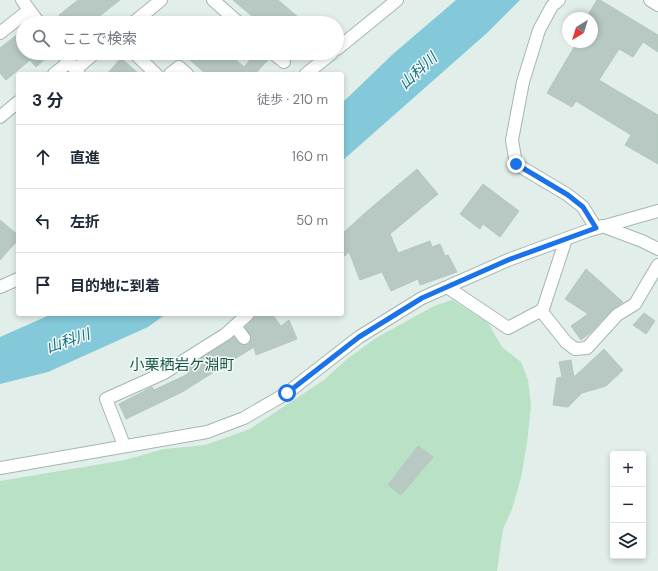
<!DOCTYPE html>
<html lang="ja">
<head>
<meta charset="utf-8">
<style>
  body { margin:0; font-family:"DM Sans","Noto Sans JP",sans-serif; background:#f2f2f3; color:#1f2937 }
  .controls { position:absolute; right:12px; bottom:12px; display:grid; overflow:hidden; border-radius:4px; box-shadow:0 2px 6px #0003 }
  .controls button { width:36px; height:36px; display:grid; place-items:center; padding:0; border:0; border-bottom:1px solid #e0e1e3; background:#fff; color:#1f2937; font:20px sans-serif }
  .compass { position:absolute; left:562px; top:12px; width:36px; height:36px; border-radius:50%; background:#fff; box-shadow:0 2px 6px #0003; rotate:218deg }
  .stop { position:absolute; width:12px; height:12px; margin:-9px; border:3px solid #1a73e8; border-radius:50%; background:#fff }
  .stop.end { background:#1a73e8; border-color:#fff; box-shadow:0 1px 4px #0008 }
  .list { margin:0; padding:0; list-style:none }
  h2 { display:flex; justify-content:space-between; align-items:center; height:52px; margin:0; padding:0 16px; font-size:17px }
  h2 small { font-size:13px; font-weight:400; color:#747a83 }
  .list li { display:grid; grid-template-columns:26px 1fr auto; gap:12px; align-items:center; box-sizing:border-box; height:64px; padding:0 16px; border-top:1px solid #e0e1e3 }
  .list b { display:block; font-size:15px; white-space:nowrap }
  .list em { font-size:13px; font-style:normal; color:#747a83 }
  .icon { flex:none; width:22px; height:22px; fill:none; stroke:currentColor; stroke-width:2; stroke-linecap:round; stroke-linejoin:round }
  .map { position:relative; flex:none; width:658px; height:571px; overflow:hidden }
  .search { position:absolute; background:#fff; box-shadow:0 2px 6px #0003; left:16px; top:16px; width:328px; height:44px; display:flex; align-items:center; gap:10px; box-sizing:border-box; padding:0 14px; border-radius:22px; color:#747a83; font-size:15px }
  .panel { position:absolute; background:#fff; box-shadow:0 2px 6px #0003; left:16px; top:72px; width:328px; height:244px; border-radius:4px }
  .map>svg:first-child { display:block }
  .green { fill:#b9e1c5 }
  .water { fill:#84c9d9 }
  .building { fill:#b7c9c2; stroke:#b4c8c1 }
  .lines { fill:none; stroke-linecap:round; stroke-linejoin:round }
  .minor-casing { stroke:#a4b7b1; stroke-width:14 }
  .minor { stroke:#fff; stroke-width:12 }
  .route { stroke:#1a73e8; stroke-width:5 }
  .labels { text-anchor:middle; dominant-baseline:central; stroke-width:3; stroke-linejoin:round; paint-order:stroke }
  .water-label { font-size:15px; font-style:italic; fill:#136e84; stroke:#f3faf7 }
  .neighbourhood-label { font-size:15px; fill:#195649; stroke:#f3faf7 }
</style>
</head>
<body>
<div class="map">
<svg width="658" height="571" viewBox="0 0 658 571">
  <rect width="100%" height="100%" fill="#e2eee9"/>
  <path class="green" d="M452 300 488 323 502 347 521 362 528 380 531 405 527 443 521 478 512 509 503 529 497 571H0V481L125 460 164 449 205 445 250 429 324 380 347 359 376 338 434 306Z"/>
  <path class="water" d="M456 0H520L487 33 342 161V103L393 54Z
    M52 314H166L148 327 48 372 0 384V337Z"/>
  <path class="building" d="M78 0H120L91 23H66L59 15Z
    M233 0H278L305 23H260Z
    M597 0H600L658 35V52L643 42 633 57 619 49 599 80 658 115V164L625 145 631 135 576 101 572 107 547 93 577 42H592V18H586Z
    M23 30V53H52L36 67 30 60 6 80 0 73V48Z
    M182 53H228L244 67 256 53H261L268 60 255 74H206Z
    M121 58 139 74H107Z
    M417 169 438 194 390 234 398 253 430 241 432 247 440 244 445 256 448 255 457 272 420 285 418 279 391 291 382 272 360 280 349 252 342 258V234L365 213Z
    M483 184 519 211 500 237 483 224 480 229 460 214Z
    M0 220 18 235V240L0 260Z
    M586 269 623 302 612 310 590 333 581 340 571 326 588 314 565 299Z
    M644 313 655 321 646 334 633 325Z
    M257 314H272L281 326 289 320 297 339 256 355 254 347 182 392 126 419 119 404 152 387 154 390 188 374 185 369 234 337 241 345 249 344 251 337 245 327Z
    M604 349 623 370 606 386 582 393 568 407 553 405 557 378 562 377 559 362 571 360 574 377Z
    M418 446 433 457 401 495 388 485Z"/>
  <g class="lines">
    <defs>
      <path id="minor" d="M22 0 39 23
        M213 0 239 23
        M559 0 552 6 539 30 523 82 512 140 516 164 568 195 583 207 596 228
        M650 0 658 5
        M133 23 161 0
        M0 33 29 10
        M337 49 397 0
        M62 53 79 74
        M134 53 156 74
        M273 53 284 62
        M75 70 95 53
        M54 74 69 62
        M170 74 179 67 187 74
        M306 74 332 53
        M0 117 18 102
        M602 226 642 241 658 249
        M566 239 542 312 566 342 575 349 587 348 617 315 635 304 658 265
        M0 287 18 279
        M447 287 508 328 542 310
        M235 326 244 338
        M124 445 106 399 164 373 226 334 248 314
        M0 468 207 432 244 418 287 393 359 337 422 298 508 260 587 231 658 211"/>
    </defs>
    <use href="#minor" class="minor-casing"/>
    <use href="#minor" class="minor"/>
  </g>
  <g class="lines">
    <path class="route" d="M287 393 359 337 422 298 508 260 596 228 583 207 568 195 516 164"/>
  </g>
  <g class="labels">
    <g class="water-label">
      <text transform="translate(418 71) rotate(-43)">山科川</text>
      <text transform="translate(68 341) rotate(-19)">山科川</text>
    </g>
    <g class="neighbourhood-label">
      <text x="182" y="365">小栗栖岩ケ淵町</text>
    </g>
  </g>
</svg>
<div class="controls">
<button>+</button>
<button>−</button>
<button><svg class="icon" aria-label="layers" viewBox="0 0 24 24"><path d="M12 4l9 5-9 5-9-5zM3 14l9 5 9-5"/></svg></button>
</div>
<svg class="compass" viewBox="-18 -18 36 36"><path d="M0-13l5 13h-10z" fill="#e53935"/><path d="M0 13l5-13h-10z" fill="#747a83"/></svg>
<div class="stop" style="left:287px;top:393px"></div>
<div class="stop end" style="left:516px;top:164px"></div>
<div class="search"><svg class="icon" aria-label="search" viewBox="0 0 24 24"><circle cx="10" cy="10" r="6"/><path d="M15 15l6 6"/></svg>ここで検索</div>
<section class="panel">
<h2>3 分<small>徒歩 · 210 m</small></h2>
<ul class="list">
<li><svg class="icon" aria-label="ahead" viewBox="0 0 24 24"><path d="M12 20V5M6 11l6-6 6 6"/></svg><div><b>直進</b></div><em>160 m</em></li>
<li><svg class="icon" aria-label="left" viewBox="0 0 24 24"><path d="M17 20v-9H6M10 6l-5 5 5 5"/></svg><div><b>左折</b></div><em>50 m</em></li>
<li><svg class="icon" aria-label="arrive" viewBox="0 0 24 24"><path d="M6 21V4h12l-3 4 3 4H6"/></svg><div><b>目的地に到着</b></div></li>
</ul>
</section>
</div>
</body>
</html>
